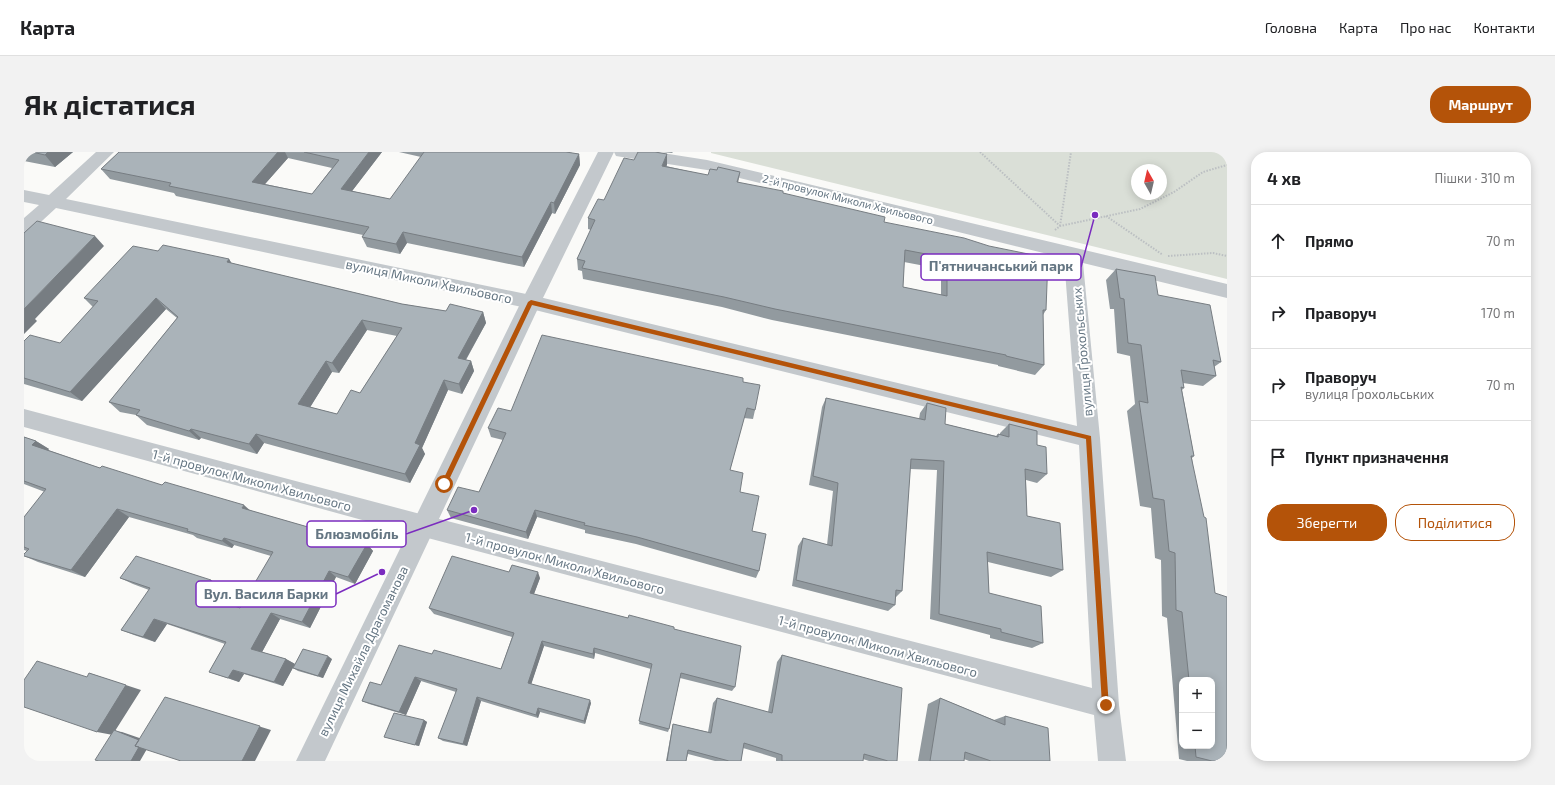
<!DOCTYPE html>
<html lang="uk">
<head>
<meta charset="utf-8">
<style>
  body { margin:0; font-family:"Exo 2",sans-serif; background:#f2f2f2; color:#202124 }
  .controls { position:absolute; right:12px; bottom:12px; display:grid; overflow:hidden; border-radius:8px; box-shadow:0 2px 10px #0003 }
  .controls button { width:36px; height:36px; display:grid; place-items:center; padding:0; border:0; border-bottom:1px solid #e0e0e0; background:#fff; color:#202124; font:20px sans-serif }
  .compass { position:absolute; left:1107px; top:12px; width:36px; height:36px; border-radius:50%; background:#fff; box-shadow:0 2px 10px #0003; rotate:352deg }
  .stop { position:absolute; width:12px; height:12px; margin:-9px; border:3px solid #b45309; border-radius:50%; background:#fff }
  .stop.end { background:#b45309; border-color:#fff; box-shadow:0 1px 4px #0008 }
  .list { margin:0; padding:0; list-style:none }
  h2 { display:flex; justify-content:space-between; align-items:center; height:52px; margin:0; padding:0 16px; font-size:17px }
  h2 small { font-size:13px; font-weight:400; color:#757577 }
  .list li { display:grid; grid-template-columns:26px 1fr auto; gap:12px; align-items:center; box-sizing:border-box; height:72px; padding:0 16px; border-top:1px solid #e0e0e0 }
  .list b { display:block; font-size:15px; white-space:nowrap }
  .list p { margin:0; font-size:13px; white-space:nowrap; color:#757577 }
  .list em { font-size:13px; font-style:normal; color:#757577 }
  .actions { display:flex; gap:8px; padding:12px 16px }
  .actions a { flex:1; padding:9px 0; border:1px solid #b45309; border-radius:16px; text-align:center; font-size:14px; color:#b45309 }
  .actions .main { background:#b45309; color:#fff }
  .icon { flex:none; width:22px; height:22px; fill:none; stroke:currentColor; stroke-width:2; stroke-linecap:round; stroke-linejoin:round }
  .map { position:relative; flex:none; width:1203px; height:609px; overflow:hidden; border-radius:16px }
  header { display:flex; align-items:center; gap:24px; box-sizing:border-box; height:56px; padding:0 20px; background:#fff; border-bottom:1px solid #e0e0e0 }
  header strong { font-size:19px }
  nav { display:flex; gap:22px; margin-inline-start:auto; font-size:14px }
  .intro { display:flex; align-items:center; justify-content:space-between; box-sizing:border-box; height:96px; padding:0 24px }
  h1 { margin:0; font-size:28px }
  .button { padding:10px 18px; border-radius:16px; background:#b45309; color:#fff; font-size:14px; font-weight:700 }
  main { display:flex; gap:24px; padding:0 24px }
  aside { flex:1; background:#fff; border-radius:16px; box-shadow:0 2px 10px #0003 }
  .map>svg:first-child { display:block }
  .green { fill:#dadfd7; fill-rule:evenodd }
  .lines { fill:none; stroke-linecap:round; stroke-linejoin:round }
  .path { stroke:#bbbfc2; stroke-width:2; stroke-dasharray:1.5 1.5; stroke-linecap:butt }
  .minor { fill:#c3c8cc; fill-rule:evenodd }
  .tertiary { fill:#c3c8cc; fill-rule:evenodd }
  .wall { fill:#929a9f; fill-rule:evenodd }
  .shaded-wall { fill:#777d82 }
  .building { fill:#aab3b9; stroke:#777d82; fill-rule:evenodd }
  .route { fill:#b45309 }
  .labels { text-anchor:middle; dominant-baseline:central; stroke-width:4; stroke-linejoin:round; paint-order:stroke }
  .far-street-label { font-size:11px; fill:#657683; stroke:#fff }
  .street-label { font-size:13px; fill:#657683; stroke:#fff }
  .leader { fill:none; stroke:#7b2cbf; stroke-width:1.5 }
  .callout-dot { fill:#7b2cbf; stroke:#fff; stroke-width:1.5 }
  .callout { fill:#fff; stroke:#7b2cbf; stroke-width:1.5 }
  .callout-label { font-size:14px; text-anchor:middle; font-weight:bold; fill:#657683 }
</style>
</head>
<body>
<header>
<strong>Карта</strong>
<nav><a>Головна</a><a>Карта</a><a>Про нас</a><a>Контакти</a></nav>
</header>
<div class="intro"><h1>Як дістатися</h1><a class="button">Маршрут</a></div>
<main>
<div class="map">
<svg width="1203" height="609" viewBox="0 0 1203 609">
  <rect width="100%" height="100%" fill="#fafaf8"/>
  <path class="green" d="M687 0H1203V127L687 1ZM1113 18H1137V42H1113Z"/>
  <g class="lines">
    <path class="path" d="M956 0 1036 74
      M1082 64 1139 103
      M1036 74 1047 0
      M1031 78 1036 74 1116 57 1150 40 1179 20 1203 13
      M1144 104 1189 101 1203 104"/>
    <path class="minor" d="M72 0H90L42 47 507 143 1053 274 1040 106 683 18 598 5 592 4 590 0H632L683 8 1203 132V146L1059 111 1076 286 1095 553 1102 609H1074L1070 563 400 385 0 275V257L400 363 1068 536 1055 293 507 157 32 56 6 80 0 82V66L15 53 0 50V38L25 43Z"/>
    <path class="tertiary" d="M574 0H590L517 150 301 609H272L497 150Z"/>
  </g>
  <path class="wall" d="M0 0H49L31 15 0 9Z
    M95 0H358L328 39 366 47 397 5 375 0H542L555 2 556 13 531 62 528 61 500 115 383 91 376 102 343 95 338 85 339 83 152 44 150 41 86 27 77 17ZM264 6 308 16 288 42 241 32Z
    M637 0H649L648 1Z
    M643 13 642 14 759 41 860 70 1022 158 1019 163 1020 213 1011 223 974 214V213L748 168 698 155 559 127 558 119 554 118 553 107 567 78 564 77V66L580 48ZM880 110 917 117V143L879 135Z
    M134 99 205 107 207 111 378 152 422 159 459 160 462 171 442 208 447 209 450 219 438 242 424 238 398 296 401 302 386 331 240 291 233 302 177 286 175 288 123 273 112 263 96 260 85 250 153 166 142 157 58 249 0 232V189L36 191 69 155 60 146ZM343 178 373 184 336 241 313 262 286 255 308 220 315 221Z
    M1092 117 1134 143 1197 210 1190 215 1192 224 1179 234 1159 231 1160 236 1158 238 1170 304 1168 306 1203 609H1163L1155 607 1143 466 1138 464 1137 408 1131 406 1127 356 1116 354 1103 259 1111 252 1106 204 1093 201 1090 157H1086L1082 128ZM1158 528H1188V594H1158Z
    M719 230 731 258 729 267 720 266 706 318 716 340 728 379 735 419 732 426 612 392 561 381V378L513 365 504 387 427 366 423 358 455 340 479 288 467 285 464 276 487 259Z
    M802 246 895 267 896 261 903 251 921 272 972 284 974 282H976V281L985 272 1013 293 1023 322 1013 331 1002 328 1003 364 1039 418 1027 425 964 410 965 441 1019 491 1008 496 966 486V483L906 467 913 318 886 317 878 439 871 446V453L864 459 768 434 774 394 779 386 803 393 809 339 785 333 798 255Z
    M0 285 12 289 25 297 24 298 76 316 138 333 343 392 349 399 331 432 312 425 286 476 256 467 238 500 262 507 271 512 259 534 220 522 215 530 185 520 201 492 143 472 131 490 110 483 97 478 125 438 109 432 96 426 198 435 190 447 216 456 247 404 210 393 208 396 173 386 169 383 105 365 61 425 14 410 0 404 3 399 0 398V365L21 340 0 332Z
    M485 420 516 426 510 442 604 466 650 477 711 535 708 539 656 526 645 577 644 580 615 572 627 517 571 501 570 507 520 494 507 532 567 551 561 572 516 560 514 566 457 549 443 594 419 589 414 586 432 540 397 529 382 563 345 552 338 549 357 533 408 502 477 517 488 485 410 462 405 456Z
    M758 503 873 609H845L839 607V609H752V606L719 596 717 609H691L664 602 662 609H642L648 576 649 572 684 580 689 551 693 546 744 560 753 510Z
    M308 507 299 526 274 519 269 516Z
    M916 546 970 568 981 564 1026 609H945L940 607V609H894L904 552Z
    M400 568 403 570 395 594 360 585Z"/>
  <path class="shaded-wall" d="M24 0H49L31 15 21 3Z
    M254 0H261L264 6 234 40 228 30Z
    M345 0H358L322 47 317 37Z
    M555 2 556 13 531 62 530 51Z
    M643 2V13L638 25V14Z
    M716 20 714 31 713 30Z
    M527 50 528 61 500 115 498 105Z
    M379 80 383 91 376 102 372 92Z
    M71 84 80 94 11 167 13 169 0 182V157Z
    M205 107 212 118 203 110Z
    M132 146 142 157 58 249 46 240Z
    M459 160 462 171 437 216 434 206Z
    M338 168 343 178 315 221 308 211Z
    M302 209 308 220 282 262 274 252Z
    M447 209 450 219 438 242 435 232Z
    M420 228 424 238 398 296 401 302 386 331 381 322 391 291Z
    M167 277 177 286 175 288 165 279Z
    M232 282 240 291 233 302 225 292Z
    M12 289 25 297 21 301 8 293Z
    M220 353 229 361 218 356Z
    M93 357 105 365 61 425 47 418Z
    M511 358 513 365 504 387 502 380Z
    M200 386 210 393 208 396 198 389Z
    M343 392 349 399 331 432 324 425Z
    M305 419 312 425 286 476 278 470Z
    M514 420 516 426 508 447 506 441Z
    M187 428 198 435 189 449 178 442Z
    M247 461 256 467 237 502 227 497Z
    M130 467 143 472 131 490 119 485Z
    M518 489 520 494 506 536 504 531Z
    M570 496 571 501 570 507 569 502Z
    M304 504 308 507 299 526 294 524Z
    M262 507 271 512 259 534 250 530Z
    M209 518 220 522 215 530 204 526Z
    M65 521 117 538 91 579 98 580 127 590 116 609H107L89 583 73 580Z
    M391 525 397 529 382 563 375 560Z
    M141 545 247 578 231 609H218Z
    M453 545 457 549 443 594 439 592Z
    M566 548 567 551 561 572 560 569Z
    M514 556 516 560 514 566 512 563Z
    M400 568 403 570 395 594 391 593Z"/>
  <path class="building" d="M8 0H24L21 3Z
    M95 0H254L228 30 288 42 315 8 280 0H345L317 37 366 47 400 0H542L555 2 530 51 527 50 498 105 379 80 372 92 338 85 345 75 145 34 147 31 77 17Z
    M614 0H631L643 2 638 14 684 23 686 17 693 18 694 15 716 20 713 30 759 39V41L861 65 860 70 940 86 965 94 1024 106 1022 158H1019L1020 213 982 204V203L751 157 700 145 558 116 561 109 553 107 571 68 564 66 574 47 580 48 600 6 610 8ZM881 98 923 106V144L879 135Z
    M13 69 71 84 0 157V81Z
    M139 93 205 107 203 110 378 152 422 159 426 152 459 160 434 206 447 209 435 232 420 228 391 291 396 293 381 322 232 282 225 292 167 277 165 279 112 263 116 258 85 250 154 165 132 146 46 240 0 226V189L6 183 36 191 74 149 60 146 109 94 134 99ZM338 168 378 176 336 241 327 238 313 262 274 252 302 209 308 211Z
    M1092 117 1131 124 1134 143 1186 153 1197 210 1189 208 1192 224 1157 218 1160 236 1157 235 1170 304H1167L1180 365 1182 366 1191 441 1203 445V609H1188L1172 605 1171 594H1188V528H1165L1158 460 1152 458 1151 401 1145 399 1140 348 1129 346 1115 249 1124 251 1117 193 1104 191 1100 147 1096 146Z
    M518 183 719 226V230L736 233 731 258 723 256 706 318 719 321 716 340 735 344 728 379 742 382 735 419 613 385 560 373 561 371 511 358 502 380 423 358 434 335 455 340 482 281 464 276 474 256 487 259Z
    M802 246 901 268 903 251 922 256 921 272 974 285V282L985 285V272L1013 279V293L1022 295 1023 322 1001 317 1003 364 1036 371 1039 418 963 400 965 441 1017 454 1019 491 977 480V477L915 462 920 309 887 307 878 439 872 438 871 453 772 428 779 386 808 394 814 331 789 324Z
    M0 285 12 289 8 293 76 316 78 314 138 333 141 330 220 353 218 356 343 392 324 425 305 419 278 470 247 461 227 497 262 507 250 530 209 518 204 526 185 520 202 490 130 467 119 485 97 478 126 436 96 426 112 404 187 428 178 442 216 456 249 400 200 386 198 389 163 379 164 377 93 357 47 418 0 404V402L5 397 0 395V365L22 337 0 329Z
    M428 404 485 420 488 413 514 420 506 441 604 466 605 463 650 475V477L717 494 711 535 657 521 645 577 615 569 628 512 570 496 569 502 518 489 504 531 566 548 560 569 514 556 512 563 453 545 439 592 414 586 433 537 391 525 375 560 338 549 346 530 357 533 375 493 408 502 410 498 477 517 490 481 405 456Z
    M279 497 304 504 294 524 269 516Z
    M758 503 878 536 873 609H864L840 602 839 609H758V603L720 591 717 609H705L664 598 662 609H643L649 572 687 581 693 546 748 561Z
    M13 509 63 525 65 521 102 533 73 580 0 555V528Z
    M141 545 236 574 218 609H157L111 594Z
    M916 546 981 573V564L1024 576 1026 609H967L941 600 940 609H906Z
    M370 561 400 568 391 593 360 585Z
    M90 578 115 588 111 594 115 595 107 609H75L71 608Z"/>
  <path class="route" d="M507 148 1067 284 1085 556 1082 557 1078 553 1062 287 508 153 422 334H418V330L504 150Z"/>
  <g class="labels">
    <g class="far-street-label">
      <text transform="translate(824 47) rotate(14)">2-й провулок Миколи Хвильового</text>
    </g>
    <g class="street-label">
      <text transform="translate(405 129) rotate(12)">вулиця Миколи Хвильового</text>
      <text transform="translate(1058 200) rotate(-95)">вулиця Ґрохольських</text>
      <text transform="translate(228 328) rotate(15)">1-й провулок Миколи Хвильового</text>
      <text transform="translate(541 411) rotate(15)">1-й провулок Миколи Хвильового</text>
      <text transform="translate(854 494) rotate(15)">1-й провулок Миколи Хвильового</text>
      <text transform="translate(339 499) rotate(-64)">вулиця Михайла Драгоманова</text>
    </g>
  </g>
  <path class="leader" d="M1071 63L1057 115M450 358L382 382M358 420L312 442"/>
  <g class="callout-dot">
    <circle cx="1071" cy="63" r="4"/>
    <circle cx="450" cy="358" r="4"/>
    <circle cx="358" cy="420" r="4"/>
  </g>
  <g class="callout">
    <rect x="897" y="102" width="160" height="26" rx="4"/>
    <rect x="283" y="369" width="99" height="26" rx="4"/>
    <rect x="172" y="429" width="140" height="26" rx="4"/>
  </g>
  <g class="callout-label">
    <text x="977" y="119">П'ятничанський парк</text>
    <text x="333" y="387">Блюзмобіль</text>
    <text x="242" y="447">Вул. Василя Барки</text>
  </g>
</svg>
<div class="controls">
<button>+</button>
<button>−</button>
</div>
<svg class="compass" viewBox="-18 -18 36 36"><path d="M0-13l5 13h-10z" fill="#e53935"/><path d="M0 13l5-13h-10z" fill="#757577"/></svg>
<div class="stop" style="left:420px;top:332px"></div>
<div class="stop end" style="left:1082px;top:553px"></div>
</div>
<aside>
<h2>4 хв<small>Пішки · 310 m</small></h2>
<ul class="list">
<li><svg class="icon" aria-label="ahead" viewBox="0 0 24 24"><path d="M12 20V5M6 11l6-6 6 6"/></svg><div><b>Прямо</b></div><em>70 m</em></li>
<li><svg class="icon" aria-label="right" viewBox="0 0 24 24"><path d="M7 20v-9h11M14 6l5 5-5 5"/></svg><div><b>Праворуч</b></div><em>170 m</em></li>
<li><svg class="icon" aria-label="right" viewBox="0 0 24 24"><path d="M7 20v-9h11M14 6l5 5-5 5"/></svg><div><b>Праворуч</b><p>вулиця Ґрохольських</p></div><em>70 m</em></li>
<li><svg class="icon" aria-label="arrive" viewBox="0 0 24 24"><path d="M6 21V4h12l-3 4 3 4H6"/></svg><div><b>Пункт призначення</b></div></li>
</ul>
<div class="actions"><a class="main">Зберегти</a><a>Поділитися</a></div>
</aside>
</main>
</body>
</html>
